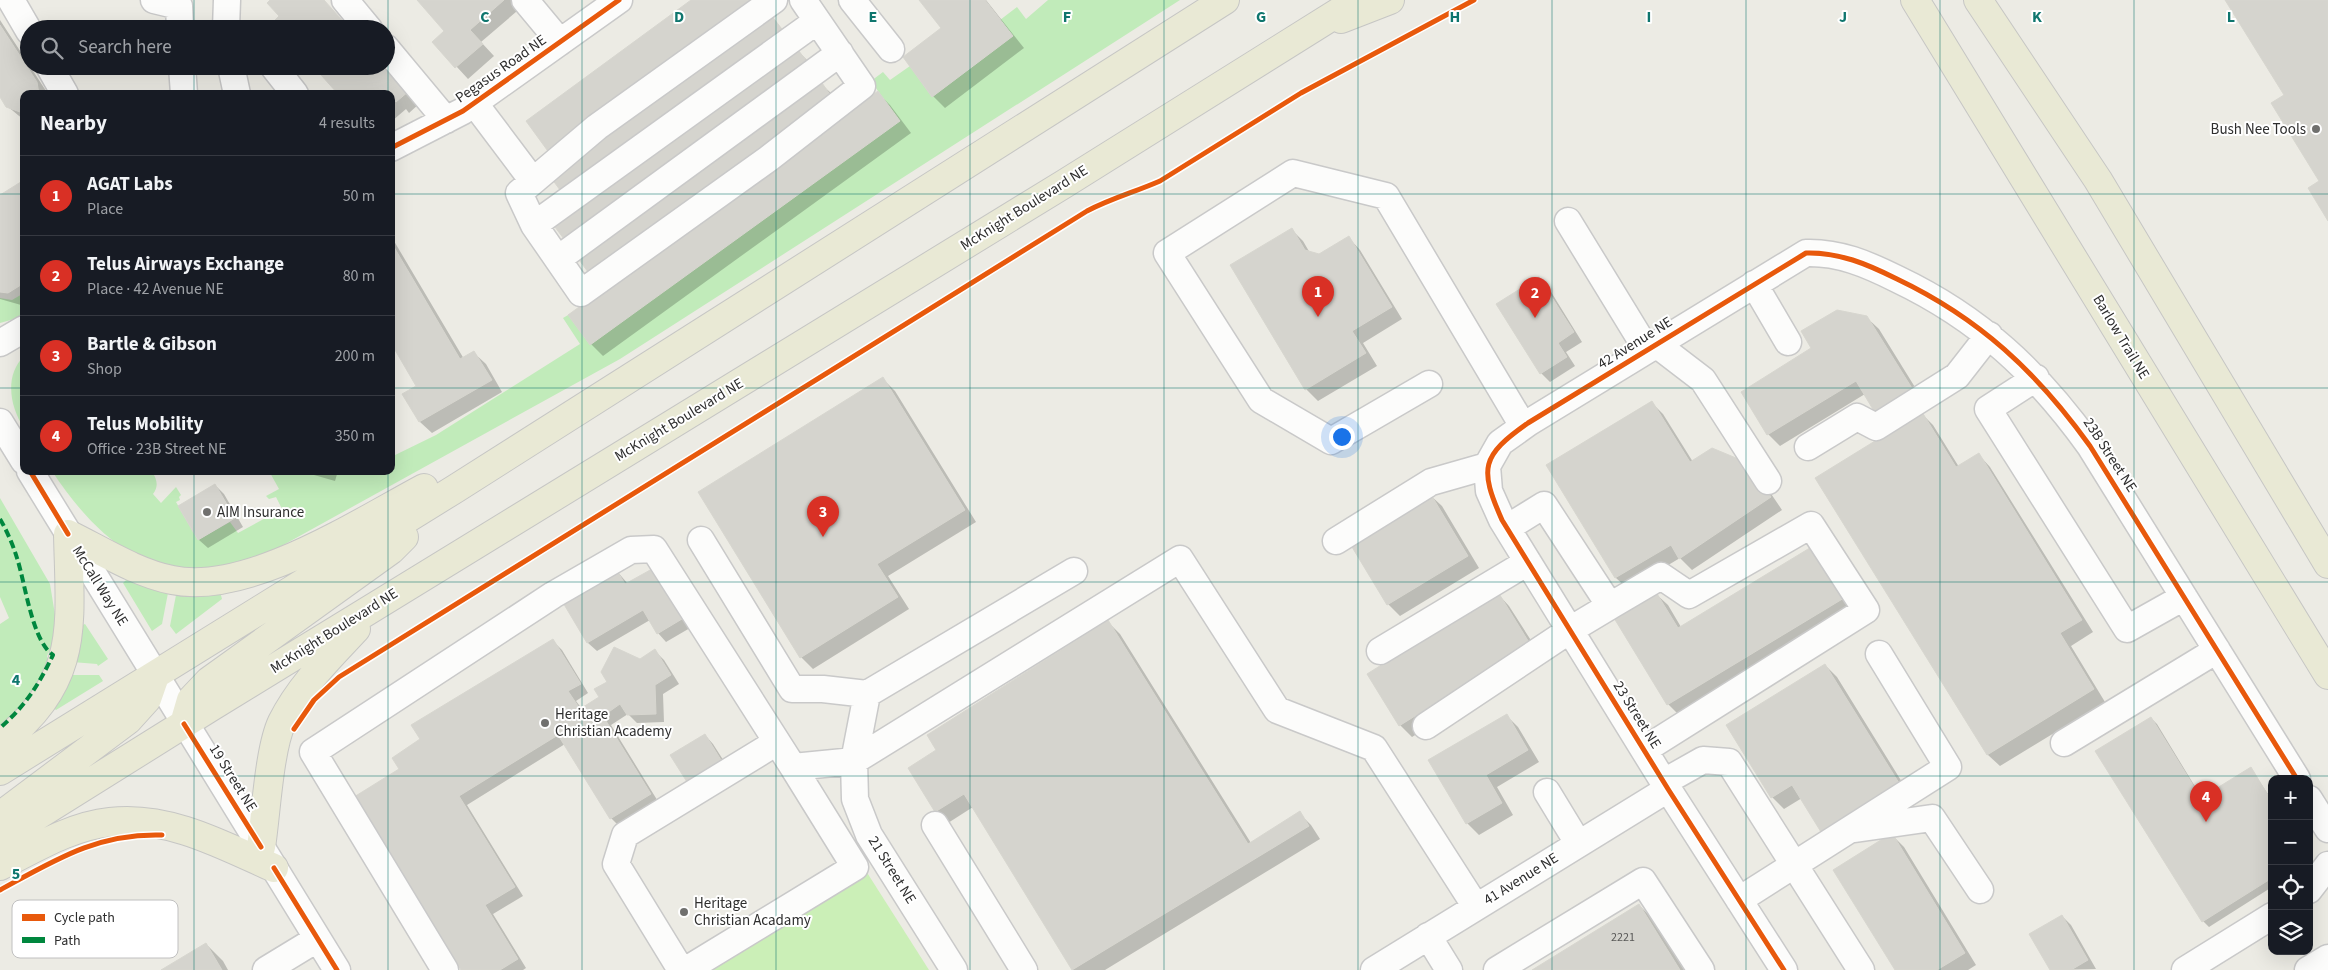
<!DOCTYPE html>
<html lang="en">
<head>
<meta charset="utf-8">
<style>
  body { margin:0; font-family:"Source Sans 3",sans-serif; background:#20242c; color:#f1f3f6 }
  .controls { position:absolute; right:15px; bottom:15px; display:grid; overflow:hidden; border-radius:10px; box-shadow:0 5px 20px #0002 }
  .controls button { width:45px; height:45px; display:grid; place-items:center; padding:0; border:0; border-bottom:1px solid #363941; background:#171b24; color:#f1f3f6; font:25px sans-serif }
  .you { position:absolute; left:1341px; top:436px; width:18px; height:18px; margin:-12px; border:4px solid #fff; border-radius:50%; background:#1a73e8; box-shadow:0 0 0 8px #1a73e833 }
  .badge { display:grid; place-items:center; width:32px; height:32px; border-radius:50%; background:#d93025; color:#fff; font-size:16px; font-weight:700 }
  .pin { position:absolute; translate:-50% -41px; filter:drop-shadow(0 1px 2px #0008) }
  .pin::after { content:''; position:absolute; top:26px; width:18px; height:15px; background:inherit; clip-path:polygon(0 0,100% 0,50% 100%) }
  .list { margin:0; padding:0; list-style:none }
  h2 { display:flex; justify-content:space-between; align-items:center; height:65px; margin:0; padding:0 20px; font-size:21px }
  h2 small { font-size:16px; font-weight:400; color:#9ea1a6 }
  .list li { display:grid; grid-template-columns:32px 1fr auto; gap:15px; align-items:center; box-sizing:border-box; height:80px; padding:0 20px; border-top:1px solid #363941 }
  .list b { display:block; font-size:19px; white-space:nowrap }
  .list p { margin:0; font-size:16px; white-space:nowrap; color:#9ea1a6 }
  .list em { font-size:16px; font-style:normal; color:#9ea1a6 }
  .icon { flex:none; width:28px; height:28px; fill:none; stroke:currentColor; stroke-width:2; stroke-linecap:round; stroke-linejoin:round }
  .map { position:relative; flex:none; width:2328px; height:970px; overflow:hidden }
  .search { position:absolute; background:#171b24; box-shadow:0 5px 20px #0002; left:20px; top:20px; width:375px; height:55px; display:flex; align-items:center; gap:12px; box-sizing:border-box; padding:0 18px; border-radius:28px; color:#9ea1a6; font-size:19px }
  .panel { position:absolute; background:#171b24; box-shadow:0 5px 20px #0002; left:20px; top:90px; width:375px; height:385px; border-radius:10px }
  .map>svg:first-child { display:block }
  .green { fill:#c1ebba }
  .pitch { fill:#cbefb7 }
  .shadow { fill:#0003 }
  .building { fill:#d5d4ce; stroke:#d7d6cf }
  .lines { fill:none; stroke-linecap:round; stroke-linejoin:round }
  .minor-casing { stroke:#c9c9c9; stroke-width:29 }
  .major-casing { stroke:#c6c6c4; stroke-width:30 }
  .minor { stroke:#fcfcfb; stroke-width:26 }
  .major { stroke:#e9e9d5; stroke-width:28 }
  .quiet { stroke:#00873e; stroke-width:4; stroke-dasharray:8 4; stroke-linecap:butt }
  .cycleway-casing { stroke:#fff; stroke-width:8 }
  .cycleway { stroke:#e8590c; stroke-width:5 }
  .grid { fill:none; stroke:#0f766e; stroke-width:1; stroke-opacity:0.55 }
  .poi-dot { fill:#70706e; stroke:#fff; stroke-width:2 }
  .labels { text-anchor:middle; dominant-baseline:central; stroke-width:4; stroke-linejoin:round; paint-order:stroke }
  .number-label { font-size:12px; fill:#585857 }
  .street-label { font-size:15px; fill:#2e2e2e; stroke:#fff }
  .poi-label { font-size:15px; fill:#2e2e2e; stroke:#fff; text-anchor:start }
  .key { fill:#fff; stroke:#c0c0c0; stroke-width:1 }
  .key-label { font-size:14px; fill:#2e2e2e }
  .grid-label { font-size:16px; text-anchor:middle; font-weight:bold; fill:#0f766e; stroke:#fff; stroke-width:4; stroke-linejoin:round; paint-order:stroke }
</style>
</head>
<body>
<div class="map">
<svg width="2328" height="970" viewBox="0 0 2328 970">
  <rect width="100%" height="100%" fill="#ecebe4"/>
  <path class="green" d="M1048 0H1180L620 359 267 554C248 559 223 570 204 572 137 577 86 523 52 471H152C157 480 159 486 153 494L161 503 176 487 181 495 179 497 180 500 176 502 198 540 230 522 238 533 282 509 276 497 269 499 266 496 279 489 269 471H391V457L436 435 580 344 563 318 899 121 871 81 883 72 890 80 910 66 932 97 1013 36 1000 20 1017 7 1026 19Z
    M24 293V313L14 319 0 323V298L12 300Z
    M24 356V428C10 407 4 376 24 356Z
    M0 498 50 584 56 621 53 650 48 653 47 657 49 662 39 687 0 733V624L9 618 0 597Z
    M129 577 165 590 168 593 162 624 152 631 123 583Z
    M220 592 222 599 176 634 170 626 176 595 178 593Z
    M85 624 108 659 98 666 97 664 72 662 78 627Z
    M71 675H99L103 681 56 710 51 706Z"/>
  <path class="pitch" d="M866 871 929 970H708Z"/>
  <path class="shadow" d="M418 0H530L481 42 494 56 468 79 434 42 446 31Z
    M693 0H788L634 113 635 115 771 16 796 46 575 205 551 176 564 166 551 153 527 121Z
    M920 0H986L1024 48 945 108 933 96 905 57 942 29Z
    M0 20 48 94H24V120L7 106 0 95Z
    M796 49 808 61 818 81 832 94 697 172Z
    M396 77 419 104 409 113 406 109 392 121 391 94Z
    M878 93 890 105 911 133 603 356 591 344Z
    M24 181V303L21 305 0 299V196Z
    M1291 229 1303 241 1310 253 1319 256 1349 238 1360 250 1402 319 1363 343 1377 366 1318 401 1306 389Z
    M391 236 464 359 474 353 486 364 502 392 432 433 420 422 404 395 418 386 391 341Z
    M1539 279 1548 287 1582 342 1566 352 1575 366 1550 382 1541 373 1498 304Z
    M1866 317 1879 329 1926 405 1865 394 1780 446 1768 434 1743 392Z
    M883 379 895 391 976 522 888 576 909 609 813 669 801 657Z
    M1651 402 1663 414 1693 462 1759 476 1782 510 1692 570 1680 558 1628 589 1616 578 1548 465Z
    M1921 413 1933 425 1959 467 1979 455 1990 467 2093 632 2071 646 2105 702 2000 766 1988 755 1817 478Z
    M300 471H338L335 481Z
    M215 485 224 494 243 527 208 548 199 540 179 506Z
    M1430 495 1442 506 1479 568 1400 616 1388 604Z
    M1817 545 1860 607 1680 716 1668 704 1656 594 1668 605 1681 627Z
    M616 570 628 584 652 570 690 628 666 642 658 633 650 620 597 651 588 643 564 601Z
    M1498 594 1509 606 1541 656 1412 737 1400 725Z
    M1108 622 1120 634 1251 843 1299 813 1311 825 1320 839 1105 970H1073L973 807 948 823 936 811 938 751Z
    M553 641 562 650 588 693 576 701 582 709 601 698 640 661 655 651 664 660 679 684 663 694 664 722 637 723 628 714 611 725 659 803 620 827 611 818 565 744 467 805 523 896 493 914 526 968 523 970H463L401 770 422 740Z
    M1825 665 1837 677 1910 795 1822 831 1802 798 1784 809 1772 797 1728 725Z
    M1506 715 1518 727 1539 762 1497 787 1513 815 1479 835 1467 823Z
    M2151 718 2157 724 2202 798 2251 769 2272 800V887L2209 927 2203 921Z
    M705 735 713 744 729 769 688 781Z
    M1892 835 1904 847 1976 965 1968 970H1896Z
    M1639 905 1651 917 1684 970H1535Z
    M2062 916 2071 925 2096 969 2051 970Z
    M206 944 223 961 228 970H163Z"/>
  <path class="building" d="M270 0H324L350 29H280L273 22 279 16 267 3Z
    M417 0H504L470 30 483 44 455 68 432 42 444 31Z
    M691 0H760L550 154 526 121Z
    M919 0H985L1013 36 932 97 903 57 941 28Z
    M2225 0H2328V221L2308 188 2319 181 2271 103 2284 95Z
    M771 15 785 33 563 194 549 175Z
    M0 25 37 82 39 94H24L23 113 6 107 0 97Z
    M796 47 810 66 567 243 552 223Z
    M313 66H386L409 91 396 102 393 98 391 100V94H338Z
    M820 80 833 99 591 276 577 257Z
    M878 91 900 121 590 345 568 315Z
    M24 180V283L8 293 0 292V195Z
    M1292 228 1305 250 1319 254 1349 236 1392 307 1352 331 1366 353 1305 390 1230 265Z
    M391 242 460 359 474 351 492 380 419 422 402 394 416 386 391 343Z
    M1539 277 1574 332 1558 343 1567 357 1540 374 1496 304Z
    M1837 310 1867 316 1915 393 1877 416 1856 381 1767 435 1741 392 1811 348 1801 331Z
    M883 377 965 510 877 564 898 597 800 658 698 492Z
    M1652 401 1690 462 1712 448 1748 463 1771 497 1679 559 1671 545 1615 578 1546 465Z
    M1922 412 1956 467 1979 453 2082 620 2060 633 2094 689 1987 755 1815 478Z
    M215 484 235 518 198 540 178 506Z
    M1430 493 1468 556 1387 605 1349 542Z
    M1818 543 1849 595 1667 705 1614 618 1656 592 1678 628Z
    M616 569 625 584 652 569 682 619 657 634 643 610 587 643 562 601Z
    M1498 592 1530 644 1399 726 1367 674Z
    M1108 620 1248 844 1300 811 1309 826 1072 970 964 794 935 812 908 768 936 750 927 735Z
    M553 639 581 684 568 691 580 709 599 697 594 689 607 682 601 672 614 647 640 659 655 649 671 675 655 685 656 714 627 715 620 704 603 716 651 794 610 819 558 735 459 796 515 887 485 905 518 959 500 970H461L354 797 399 769 392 758 420 739 411 725Z
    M1825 664 1899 783 1821 832 1792 785 1771 798 1726 725Z
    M1507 714 1528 750 1486 775 1502 803 1466 824 1428 760Z
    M2151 717 2201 798 2251 767 2272 802V878L2202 922 2095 751Z
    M705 734 721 760 687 782 670 755Z
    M1892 833 1965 953 1937 970H1895L1833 870Z
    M1639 904 1680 970H1532Z
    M2062 915 2088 960 2071 970H2050L2029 934Z
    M206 943 222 970H161Z"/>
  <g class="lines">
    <defs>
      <path id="minor" d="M11 0 29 31
        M154 0 179 6 180 29
        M345 0 369 29
        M525 0 560 42
        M774 0 597 127 519 193 534 225 581 293 768 159 862 86 803 0
        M852 0 891 49
        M226 29 227 0
        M386 48 446 120
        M49 66 65 94
        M182 66 184 94
        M231 66 237 94
        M273 66 295 94
        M475 104 533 181
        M391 148 463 111 619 0
        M1568 221 1647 350
        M534 225 817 21
        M558 259 840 53
        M1754 284 1788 342
        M0 343 24 329
        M1656 344 1703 380 1768 481
        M2036 378 1988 409 2127 629 2184 597
        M1429 384 1331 441 1261 400 1167 253 1293 173 1386 196 1523 426
        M0 422 24 461
        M1808 447 1857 417 1876 427 1957 376 1989 335
        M1487 466 1500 443 1528 423 1806 253C1839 252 1867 264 1897 279 1979 318 2037 372 2090 446L2297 779
        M1487 466 1489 491 1502 520 1668 789 1784 970
        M30 471 337 970
        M701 540 792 689H823L867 694 854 761 855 799 869 835 954 970
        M1336 541 1431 482 1487 466
        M1610 606 1661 576 1689 595 1811 525 1866 610 1644 750
        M1380 651 1528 562
        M867 694 1074 571
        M1426 726 1570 630 1610 606 1544 505 1507 528
        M2064 743 2217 650
        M1664 782 1703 760 1729 762 1861 970
        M1547 792 1578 843
        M2309 799 2328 829
        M935 825 1024 970
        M1855 829 1932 818 1980 890
        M2309 890 2328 865
        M1739 900 1948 767 1879 654
        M1428 936 1449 970
        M266 970 317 939
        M445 970 313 752 553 595 631 550 654 549 793 767 854 761 1180 559 1277 710 1374 748 1476 907
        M681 970 616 864 625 835 777 742
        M686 970 855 867 793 767
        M1374 970 1668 789
        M1497 970 1643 881 1701 970
        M2185 970 2272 916
        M2308 970 2328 958"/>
      <path id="major" d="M1915 0 2328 675
        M1978 0 2098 180 2328 564
        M1341 19 1390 0
        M184 724 191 700 209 681 391 550 404 537
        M0 744C81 680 70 627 68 534 101 550 136 573 172 580 247 596 358 523 424 488
        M0 771 455 489 1225 0
        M0 816 128 720 147 699 155 676
        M0 839 211 707 1064 184 1358 0
        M261 847C266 815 269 749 282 722 300 686 329 658 356 629
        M0 866C34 849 71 826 110 822 168 815 223 845 274 868"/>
    </defs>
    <use href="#minor" class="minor-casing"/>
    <use href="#major" class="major-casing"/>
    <use href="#minor" class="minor"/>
    <use href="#major" class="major"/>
    <path class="quiet" d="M0 519C7 531 13 545 17 558 25 582 32 641 53 655 38 686 26 705 0 728"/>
    <defs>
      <path id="cycleway" d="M391 148 463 111 619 0
        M30 471 68 534
        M184 724 261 847
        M294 729 314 700 339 677 1087 211C1112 198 1135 192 1160 181L1301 93 1474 0
        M274 868 337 970
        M0 890C55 860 97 833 162 835
        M1784 970 1668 789 1502 520C1479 468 1481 456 1528 423L1806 253C1839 252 1867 264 1897 279 1979 318 2037 372 2090 446L2297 779"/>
    </defs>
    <use href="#cycleway" class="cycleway-casing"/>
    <use href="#cycleway" class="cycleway"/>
  </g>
  <path class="grid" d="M194 0V29M388 0V94M582 0V970M776 0V970M970 0V970M1164 0V970M1358 0V970M1552 0V970M1746 0V970M1940 0V970M2134 0V970M194 66V94M0 194H24M391 194H2328M0 388H24M391 388H2328M194 471V970M388 471V970M0 582H2328M0 776H2328"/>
  <g class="poi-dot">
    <circle cx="2316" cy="129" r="5"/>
    <circle cx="207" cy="512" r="5"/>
    <circle cx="545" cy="723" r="5"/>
    <circle cx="684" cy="912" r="5"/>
  </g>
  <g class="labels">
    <g class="number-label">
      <text x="1623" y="937">2221</text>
    </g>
    <g class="street-label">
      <text transform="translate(501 69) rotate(-35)">Pegasus Road NE</text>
      <text transform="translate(1024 208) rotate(-32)">McKnight Boulevard NE</text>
      <text transform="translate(2121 337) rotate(59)">Barlow Trail NE</text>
      <text transform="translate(1635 343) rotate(-32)">42 Avenue NE</text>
      <text transform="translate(679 420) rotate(-31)">McKnight Boulevard NE</text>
      <text transform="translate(2110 455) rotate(57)">23B Street NE</text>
      <text transform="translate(100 586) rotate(58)">McCall Way NE</text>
      <text transform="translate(334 631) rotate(-32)">McKnight Boulevard NE</text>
      <text transform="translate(1637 715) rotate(58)">23 Street NE</text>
      <text transform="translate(233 778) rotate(58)">19 Street NE</text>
      <text transform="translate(892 870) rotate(58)">21 Street NE</text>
      <text transform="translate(1521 879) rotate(-32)">41 Avenue NE</text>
    </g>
    <g class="poi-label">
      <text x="2306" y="129" text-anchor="end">Bush Nee Tools</text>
      <text x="217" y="512">AIM Insurance</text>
      <text x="555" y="714">Heritage<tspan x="555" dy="17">Christian Academy</tspan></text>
      <text x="694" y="903">Heritage<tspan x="694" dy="17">Christian Acadamy</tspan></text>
    </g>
  </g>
  <rect x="12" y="900" width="166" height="58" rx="8" class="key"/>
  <rect x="22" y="914" width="23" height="7" fill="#e8590c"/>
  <rect x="22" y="937" width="23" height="6" fill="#00873e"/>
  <g class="key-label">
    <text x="54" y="922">Cycle path</text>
    <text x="54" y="945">Path</text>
  </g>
  <g class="grid-label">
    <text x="485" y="22">C</text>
    <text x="679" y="22">D</text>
    <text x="873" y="22">E</text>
    <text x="1067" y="22">F</text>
    <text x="1261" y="22">G</text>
    <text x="1455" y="22">H</text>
    <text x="1649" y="22">I</text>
    <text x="1843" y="22">J</text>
    <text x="2037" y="22">K</text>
    <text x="2231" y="22">L</text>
    <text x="16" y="685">4</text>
    <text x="16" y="879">5</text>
  </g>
</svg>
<div class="controls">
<button>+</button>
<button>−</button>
<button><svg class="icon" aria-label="locate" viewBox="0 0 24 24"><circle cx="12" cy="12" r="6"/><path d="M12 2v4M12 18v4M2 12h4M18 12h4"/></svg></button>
<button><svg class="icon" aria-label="layers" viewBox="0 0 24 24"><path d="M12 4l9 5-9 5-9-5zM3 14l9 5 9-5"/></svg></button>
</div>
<div class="you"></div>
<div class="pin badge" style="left:1318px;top:317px">1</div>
<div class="pin badge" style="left:1535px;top:318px">2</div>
<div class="pin badge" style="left:823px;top:537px">3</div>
<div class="pin badge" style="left:2206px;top:822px">4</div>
<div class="search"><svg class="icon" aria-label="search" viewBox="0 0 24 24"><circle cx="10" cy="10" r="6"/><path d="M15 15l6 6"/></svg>Search here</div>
<section class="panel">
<h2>Nearby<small>4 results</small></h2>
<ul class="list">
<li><span class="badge">1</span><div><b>AGAT Labs</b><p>Place</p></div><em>50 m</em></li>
<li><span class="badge">2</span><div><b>Telus Airways Exchange</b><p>Place · 42 Avenue NE</p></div><em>80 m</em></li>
<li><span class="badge">3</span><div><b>Bartle &amp; Gibson</b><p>Shop</p></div><em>200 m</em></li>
<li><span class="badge">4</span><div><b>Telus Mobility</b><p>Office · 23B Street NE</p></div><em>350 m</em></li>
</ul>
</section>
</div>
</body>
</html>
